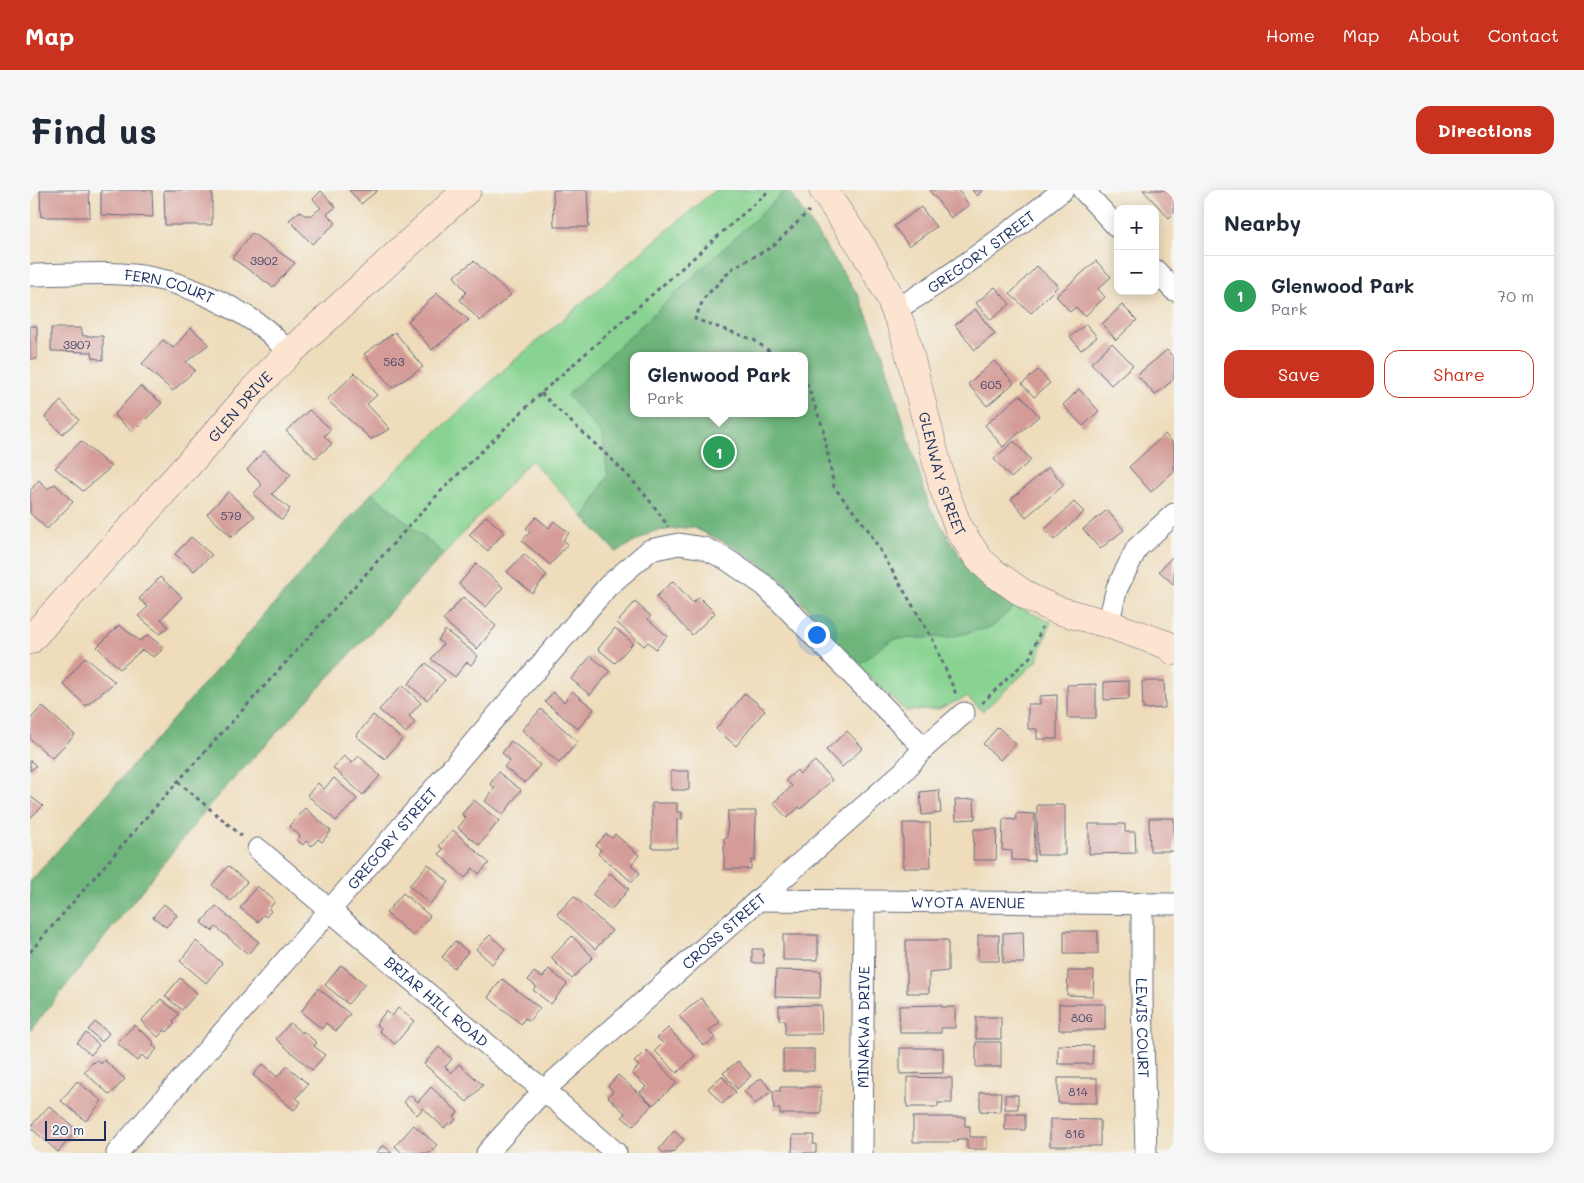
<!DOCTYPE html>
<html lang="en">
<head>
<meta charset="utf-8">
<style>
  body { margin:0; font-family:Mali,sans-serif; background:#f6f6f7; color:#1f2937 }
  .controls { position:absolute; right:15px; top:15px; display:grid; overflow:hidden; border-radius:10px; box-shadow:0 2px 12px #0003 }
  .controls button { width:45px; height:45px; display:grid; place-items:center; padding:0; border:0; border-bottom:1px solid #e0e1e3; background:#fff; color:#1f2937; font:25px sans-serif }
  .scale { position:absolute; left:15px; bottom:12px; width:61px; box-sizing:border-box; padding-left:5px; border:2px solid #1b2f5e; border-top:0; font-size:14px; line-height:18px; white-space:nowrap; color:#1b2f5e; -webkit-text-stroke:4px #f6f6f2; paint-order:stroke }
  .you { position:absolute; left:786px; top:444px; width:18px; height:18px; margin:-12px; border:4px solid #fff; border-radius:50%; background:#1a73e8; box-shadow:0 0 0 8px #1a73e833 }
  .badge { display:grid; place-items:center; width:32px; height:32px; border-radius:50%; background:#c8321e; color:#fff; font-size:16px; font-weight:700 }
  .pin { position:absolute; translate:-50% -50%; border:2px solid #fff; box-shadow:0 1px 5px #0006 }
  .popup { position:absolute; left:600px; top:162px; width:178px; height:65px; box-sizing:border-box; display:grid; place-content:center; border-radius:10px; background:#fff; filter:drop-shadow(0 1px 4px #0005); font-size:16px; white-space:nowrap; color:#747a83 }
  .popup b { font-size:19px; color:#1f2937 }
  .popup::after { content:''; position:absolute; left:50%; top:100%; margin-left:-10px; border:10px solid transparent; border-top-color:#fff }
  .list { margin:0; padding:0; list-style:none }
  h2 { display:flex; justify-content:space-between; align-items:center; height:65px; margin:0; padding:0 20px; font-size:21px }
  h2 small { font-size:16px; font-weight:400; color:#747a83 }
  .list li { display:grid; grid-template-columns:32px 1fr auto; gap:15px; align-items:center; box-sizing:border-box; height:80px; padding:0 20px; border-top:1px solid #e0e1e3 }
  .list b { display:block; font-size:19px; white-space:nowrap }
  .list p { margin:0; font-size:16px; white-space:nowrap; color:#747a83 }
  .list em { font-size:16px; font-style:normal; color:#747a83 }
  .actions { display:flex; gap:10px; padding:15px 20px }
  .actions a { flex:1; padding:11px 0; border:1px solid #c8321e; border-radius:15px; text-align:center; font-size:18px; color:#c8321e }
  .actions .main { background:#c8321e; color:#fff }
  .map { position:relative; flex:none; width:1144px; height:963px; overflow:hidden; border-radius:15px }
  header { display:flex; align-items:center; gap:30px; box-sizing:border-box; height:70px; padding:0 25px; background:#c8321e; color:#fff }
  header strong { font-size:24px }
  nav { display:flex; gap:28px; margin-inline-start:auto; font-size:18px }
  .intro { display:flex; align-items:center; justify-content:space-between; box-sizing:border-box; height:120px; padding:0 30px }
  h1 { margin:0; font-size:35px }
  .button { padding:12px 22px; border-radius:15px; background:#c8321e; color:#fff; font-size:18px; font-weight:700 }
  main { display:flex; gap:30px; padding:0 30px }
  aside { flex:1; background:#fff; border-radius:15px; box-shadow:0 2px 12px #0003 }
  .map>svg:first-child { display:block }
  .green { fill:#88d391; stroke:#528178; fill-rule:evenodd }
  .forest { fill:#6eb57b; stroke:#44726c; fill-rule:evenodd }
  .building { fill:#d49b97 }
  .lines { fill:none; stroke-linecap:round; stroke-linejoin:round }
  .street-casing { stroke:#656c7e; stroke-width:23 }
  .secondary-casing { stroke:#656c7e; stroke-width:29 }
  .path { stroke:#656c7e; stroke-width:3; stroke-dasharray:4 4; stroke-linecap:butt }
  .street { stroke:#fff; stroke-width:21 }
  .secondary { stroke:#fde4d0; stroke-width:28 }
  .labels { text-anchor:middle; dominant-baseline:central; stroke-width:4.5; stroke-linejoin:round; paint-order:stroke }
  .number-label { font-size:12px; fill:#494a6c }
  .street-label { font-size:15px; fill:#1b2f5e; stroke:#f6f6f2 }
</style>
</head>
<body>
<header>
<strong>Map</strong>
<nav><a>Home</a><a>Map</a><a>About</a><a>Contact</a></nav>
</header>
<div class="intro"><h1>Find us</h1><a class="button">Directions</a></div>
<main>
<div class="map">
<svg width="1144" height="963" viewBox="0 0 1144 963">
  <rect width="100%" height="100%" fill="#f6f6f2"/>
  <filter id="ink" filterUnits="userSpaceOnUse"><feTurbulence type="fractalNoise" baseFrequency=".02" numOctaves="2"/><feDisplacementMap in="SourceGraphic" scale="10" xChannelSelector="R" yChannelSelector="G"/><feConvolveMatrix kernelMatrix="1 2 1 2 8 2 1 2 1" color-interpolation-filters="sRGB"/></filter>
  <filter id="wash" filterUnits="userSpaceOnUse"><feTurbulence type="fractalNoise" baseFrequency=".0096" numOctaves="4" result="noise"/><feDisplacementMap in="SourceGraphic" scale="20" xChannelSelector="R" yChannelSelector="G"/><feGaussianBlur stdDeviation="1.12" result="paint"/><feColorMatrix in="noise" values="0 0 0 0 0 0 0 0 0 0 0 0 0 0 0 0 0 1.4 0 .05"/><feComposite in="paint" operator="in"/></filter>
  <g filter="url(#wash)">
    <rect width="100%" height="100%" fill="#eedcba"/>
    <path class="green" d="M685 0H758L829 107 851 159 899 316 933 371 985 416 1021 432 1007 471 953 521 937 507 908 519 876 521 827 475 754 392 707 358 662 337 624 341 586 362 501 270 414 364 342 303 479 175ZM604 166H774V223H604Z"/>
    <path class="forest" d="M756 0H758L829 107 851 159 899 316 933 371 985 416 962 437 920 447 863 449 827 475 754 392 707 358 663 337 624 341 586 362 554 328 578 285 572 245 537 205ZM604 166H774V223H604Z
      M342 303 414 364 183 611 0 841V692Z"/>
    <g id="blocks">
      <path class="building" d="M10 0H59L60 27H11Z
        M71 0H122L123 27 71 25Z
        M134 0H182V35H135Z
        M319 0H348L331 14Z
        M523 0H557L559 37H524Z
        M902 0H928L939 15 921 28 900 1Z
        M942 0H953L947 6Z
        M1113 0H1144V23L1139 28Z
        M291 1 306 17 297 24 306 33 282 54 259 30 270 21 274 25H282L291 18 283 9Z
        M891 17 906 37 879 56 864 36Z
        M222 43 265 73 243 97 202 68Z
        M444 71 481 105 450 131 430 110 436 102 424 86Z
        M1066 71 1081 87 1068 99 1075 107 1055 126 1046 117 1040 122 1026 106Z
        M1007 76 1028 96 1001 123 980 104Z
        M965 97 980 114 961 130 946 113Z
        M407 103 439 130 402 160 378 131Z
        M1092 115 1107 130 1086 150 1072 134Z
        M945 119 965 144 945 160 925 135Z
        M1056 134 1067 147 1051 160 1040 147Z
        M0 136H7V169H0Z
        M21 138H51L53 146H73V170L63 168 62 162 21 161Z
        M161 138 179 154 156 172 165 180 143 201 112 174 133 150 143 158Z
        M365 142 393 177 362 198 334 164Z
        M1082 153 1103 175 1081 195 1061 173Z
        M1137 160 1144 168V189L1125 205 1107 185Z
        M964 171 984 193 957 216 938 194Z
        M1008 180 1020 193 1004 207 992 194Z
        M325 183 347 205 337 214 360 239 341 249 297 210Z
        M110 196 132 213 103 242 84 225Z
        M1049 199 1069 221 1053 236 1033 215Z
        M990 205 1009 226 973 257 955 235Z
        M31 211 49 230 32 244 15 227Z
        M279 220 301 239 294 246 302 254 285 268 256 241Z
        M1135 244 1144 254V281L1121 302 1099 277Z
        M51 251 81 277 53 301 25 278Z
        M984 251 1001 270 981 288 964 269Z
        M234 261 261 285 242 304 260 319 252 330 223 304 232 295 217 280Z
        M1019 277 1034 295 996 327 981 309Z
        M9 290 17 299 25 294 43 312 17 339 0 323V301Z
        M198 302 225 326 202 347 177 324Z
        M1044 312 1054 322 1024 350 1014 340Z
        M1077 320 1094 340 1070 359 1053 339Z
        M456 326 474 342 458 361 439 345Z
        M506 327 519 338 524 331 539 343 533 350 538 354 520 375 492 351 500 342 496 338Z
        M161 347 182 365 164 381 145 364Z
        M494 364 517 385 502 403 477 382Z
        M1144 365V395L1129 381Z
        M446 374 473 397 456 417 429 394Z
        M130 387 152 407 131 429 138 437 130 444 108 426 118 417 109 409Z
        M643 391 663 413 669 407 685 423 662 445 626 407Z
        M433 407 466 436 447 459 413 430Z
        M605 412 621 426 618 429 637 446 626 459 618 452 614 456 587 433Z
        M89 435 110 451 118 445 134 458 124 467 112 460 90 479 67 457Z
        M585 438 603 453 585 473 568 459Z
        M415 440 448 466 441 475 437 472 425 487 401 469 413 454 408 450Z
        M561 466 580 482 560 505 541 489Z
        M55 467 85 492 56 516 33 494Z
        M396 473 415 490 397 510 378 494Z
        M1099 491V509L1074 510V492Z
        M1112 491H1134L1135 518 1113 519Z
        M1066 494V528H1037V495Z
        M372 495 391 513 379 526 385 532 376 543 349 520Z
        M542 501 564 519 548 539 515 512 523 502 534 512Z
        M715 503 735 520 706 556 686 539Z
        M1027 505V549H1007V539H998V514H1010V506Z
        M12 516 45 545 22 568 0 549V530Z
        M511 519 548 552 529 573 492 540Z
        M343 525 372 549 355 569 326 546Z
        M968 537 986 554 970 570 953 554Z
        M817 541 833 558 812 577 796 560Z
        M481 551 510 575 495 593 474 577 480 570 472 563Z
        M314 566 322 573 329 566 350 586 333 605 303 578Z
        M0 570 6 576 0 581Z
        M785 571 802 590 771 619 769 617 757 628 743 613 762 596 756 590 767 580 770 584Z
        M641 581H659V600H641Z
        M468 582 491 600 473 625 455 611 465 598 460 594Z
        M304 588 327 609 306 631 277 605 288 593 294 599Z
        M909 600 911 623 892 625 890 602Z
        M0 606 13 616 0 628Z
        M944 609 945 629 926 630 925 610Z
        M444 610 469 631 449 655 428 638 436 628 432 624Z
        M622 613H647V622H652V629H647V658H622Z
        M1007 615H1035V665H1007Z
        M275 618 301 641 292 652 288 649 282 656 276 651 273 655 267 650 270 646 259 636Z
        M698 621H726L725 670H721V679H694V648H697Z
        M986 623 1005 624 1004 671 982 670V661L972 660 973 629 986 630Z
        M1119 628H1144V661H1120Z
        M873 633H900L901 678H873Z
        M1059 634H1095V642H1105L1106 663 1059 664Z
        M944 639H967L966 670H943Z
        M423 640 459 673 449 684 443 678 435 688 409 664 413 659 409 656Z
        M576 644 582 648 585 644 609 665 601 675 610 683 602 692 568 664 571 660 566 655Z
        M398 674 419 692 400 714 379 696Z
        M198 676 217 692 201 711 182 695Z
        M580 683 599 699 581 720 562 705Z
        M227 696 245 711 239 719 241 721 236 727 233 725 228 732 210 718Z
        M373 703 400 726 383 746 356 723Z
        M544 706 582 741 565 759 527 724Z
        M134 714 147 725 136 737 123 727Z
        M186 716 229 752 218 764 186 737 182 741 171 733Z
        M1034 741H1068V764H1034Z
        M993 742 994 773H973V743Z
        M460 745 475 759 462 774 446 759Z
        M753 745H788V770H753Z
        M948 745H969V771H948Z
        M542 746 563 767 542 789 521 768Z
        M876 750H918V781L899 783V803H877V782H876Z
        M166 751 192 773 176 793 150 771Z
        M425 751 438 762 424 778 412 767Z
        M722 759H733L734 773H722Z
        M311 775 335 794 318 814 295 795Z
        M519 779 537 794 521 814 503 800 506 796 498 790 504 782 512 788Z
        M746 780 791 781 790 808 745 807Z
        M1038 781H1064L1063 806 1037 805Z
        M150 788 167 803 152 820 135 806Z
        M472 789 510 818 499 831 495 828 491 834 458 807Z
        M288 798 320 824 306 841 296 833 292 839 271 822Z
        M671 808 690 832 679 841 685 848 674 856 649 826Z
        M131 809 149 824 143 831 145 833 137 842 135 840 128 847 111 831Z
        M1029 814H1075V840H1029Z
        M791 815 792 844H755V830H749V816Z
        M911 815V817H925V838H911V843H870L869 816Z
        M368 818 384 831 365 854 349 841 351 838 346 834 356 821 362 826Z
        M946 827H971V849H946Z
        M65 832 79 843 72 852 58 840Z
        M260 833 272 843 273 841 287 853 284 856 295 865 282 880 246 849Z
        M104 835 124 852 122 855 127 859 117 870 112 865 107 871 87 853Z
        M638 838 665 866 647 883 625 861 633 853 627 848Z
        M56 843 69 855 61 865 47 853Z
        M946 852H971V877H946Z
        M1028 855 1063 856 1062 874H1028Z
        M409 857 422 869 415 877 421 883 429 874 453 895 437 912 394 874Z
        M870 858H913V883L870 884Z
        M753 859H784V881H753Z
        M616 860 647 893 623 915 610 902 616 897 602 883 609 876 604 872Z
        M67 870 71 874 74 870 95 889 80 905 54 882 63 872 64 873Z
        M708 871 721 886 707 899 693 883Z
        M233 874 247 887 257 876 278 894 266 908 271 912 264 920 223 885Z
        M588 885 622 915 603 936 592 927 595 923 578 907 583 901 578 896Z
        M692 886 706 902 692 914 678 898Z
        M877 887 922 888V913H908V917H877Z
        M731 888 742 901 725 914 714 901Z
        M1028 888H1067V913H1028Z
        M47 891 72 911 56 931 31 911Z
        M401 897 428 922 424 927 426 929 421 935 419 933 414 938 393 918 387 925 374 912 380 905 388 912Z
        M750 897H791V924H750V919H744L743 901H750Z
        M950 902H971L970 922 950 921Z
        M975 905H988V919H975Z
        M19 916 47 940 28 962 0 937Z
        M975 924H995V940H975Z
        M883 927H935V936H940V947H957V959H937V949H927V952H883Z
        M1020 929 1070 930V956H1020Z
        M384 935 407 955 400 963H372L365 956Z
        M644 941 654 950 642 963H634L629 959Z
        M763 945H784L783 954H786V963H762Z
        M353 955 362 963H346Z"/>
    </g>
  </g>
  <g filter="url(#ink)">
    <use href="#blocks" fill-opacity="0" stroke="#656c7e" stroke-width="1"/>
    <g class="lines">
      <defs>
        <g id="street">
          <path d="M1053 0 1088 38"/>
          <path d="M1125 80 1144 100"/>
          <path id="s1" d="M0 85C40 85 83 80 123 88 158 94 206 117 235 139 244 146 251 155 259 163"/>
          <path id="s2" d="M865 120C924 85 979 43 1033 0"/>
          <path d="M1078 434 1087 398 1107 358 1144 324"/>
          <path id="s3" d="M228 659 478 872 514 900 586 963"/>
          <path id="s4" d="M730 710 1144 714"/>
          <path id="s5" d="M1112 713V807L1116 963"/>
          <path id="s6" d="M87 963 300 720 578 396 620 360 649 354 674 358 696 369 734 395 894 558"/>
          <path id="s7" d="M457 963 514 900 874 581 894 558 934 523"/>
          <path id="s8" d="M832 963 834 712"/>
        </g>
        <g id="secondary">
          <path id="s9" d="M793 0 832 57 857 101 874 142 913 297 929 339 949 369 964 383 1000 408 1027 420 1078 434 1137 455 1144 461"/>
          <path id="s10" d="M0 450 182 248 224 199 259 163 437 0"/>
        </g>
      </defs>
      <use href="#street" class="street-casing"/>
      <use href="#secondary" class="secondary-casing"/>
      <path class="path" d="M746 166 724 150 665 129 674 108 703 78 742 57 779 21
        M774 186 793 238 804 297 837 338 903 450 926 504
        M511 203C554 247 606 284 638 337
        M952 513 1000 467 1012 437
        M148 592 212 646
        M0 762 133 608 410 302 511 203 740 0"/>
      <use href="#street" class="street"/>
      <use href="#secondary" class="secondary"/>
    </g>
  </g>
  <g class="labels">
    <g class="number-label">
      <text x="234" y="70">3902</text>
      <text x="47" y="154">3907</text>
      <text x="364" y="171">563</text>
      <text x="961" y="194">605</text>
      <text x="201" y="325">579</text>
      <text x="1052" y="827">806</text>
      <text x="1048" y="901">814</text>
      <text x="1045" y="943">816</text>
    </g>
    <g class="street-label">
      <text stroke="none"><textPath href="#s2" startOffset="104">GREGORY STREET</textPath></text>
      <text stroke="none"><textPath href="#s1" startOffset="141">FERN COURT</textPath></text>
      <text stroke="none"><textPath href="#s10" startOffset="314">GLEN DRIVE</textPath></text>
      <text stroke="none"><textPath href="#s9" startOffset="311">GLENWAY STREET</textPath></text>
      <text stroke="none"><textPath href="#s6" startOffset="418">GREGORY STREET</textPath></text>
      <text stroke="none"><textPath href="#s4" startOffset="208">WYOTA AVENUE</textPath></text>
      <text stroke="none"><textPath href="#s7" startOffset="325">CROSS STREET</textPath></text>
      <text stroke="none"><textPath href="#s3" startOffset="235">BRIAR HILL ROAD</textPath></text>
      <text stroke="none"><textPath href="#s8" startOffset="126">MINAKWA DRIVE</textPath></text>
      <text stroke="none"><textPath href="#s5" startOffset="125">LEWIS COURT</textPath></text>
    </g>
  </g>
</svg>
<div class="controls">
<button>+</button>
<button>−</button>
</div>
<div class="scale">20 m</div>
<div class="you"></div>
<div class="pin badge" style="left:689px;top:262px;background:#2e9e5b">1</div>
<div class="popup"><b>Glenwood Park</b>Park</div>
</div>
<aside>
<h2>Nearby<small></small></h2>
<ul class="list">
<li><span class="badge" style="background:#2e9e5b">1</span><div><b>Glenwood Park</b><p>Park</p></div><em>70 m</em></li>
</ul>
<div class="actions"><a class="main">Save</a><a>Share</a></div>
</aside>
</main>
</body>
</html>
